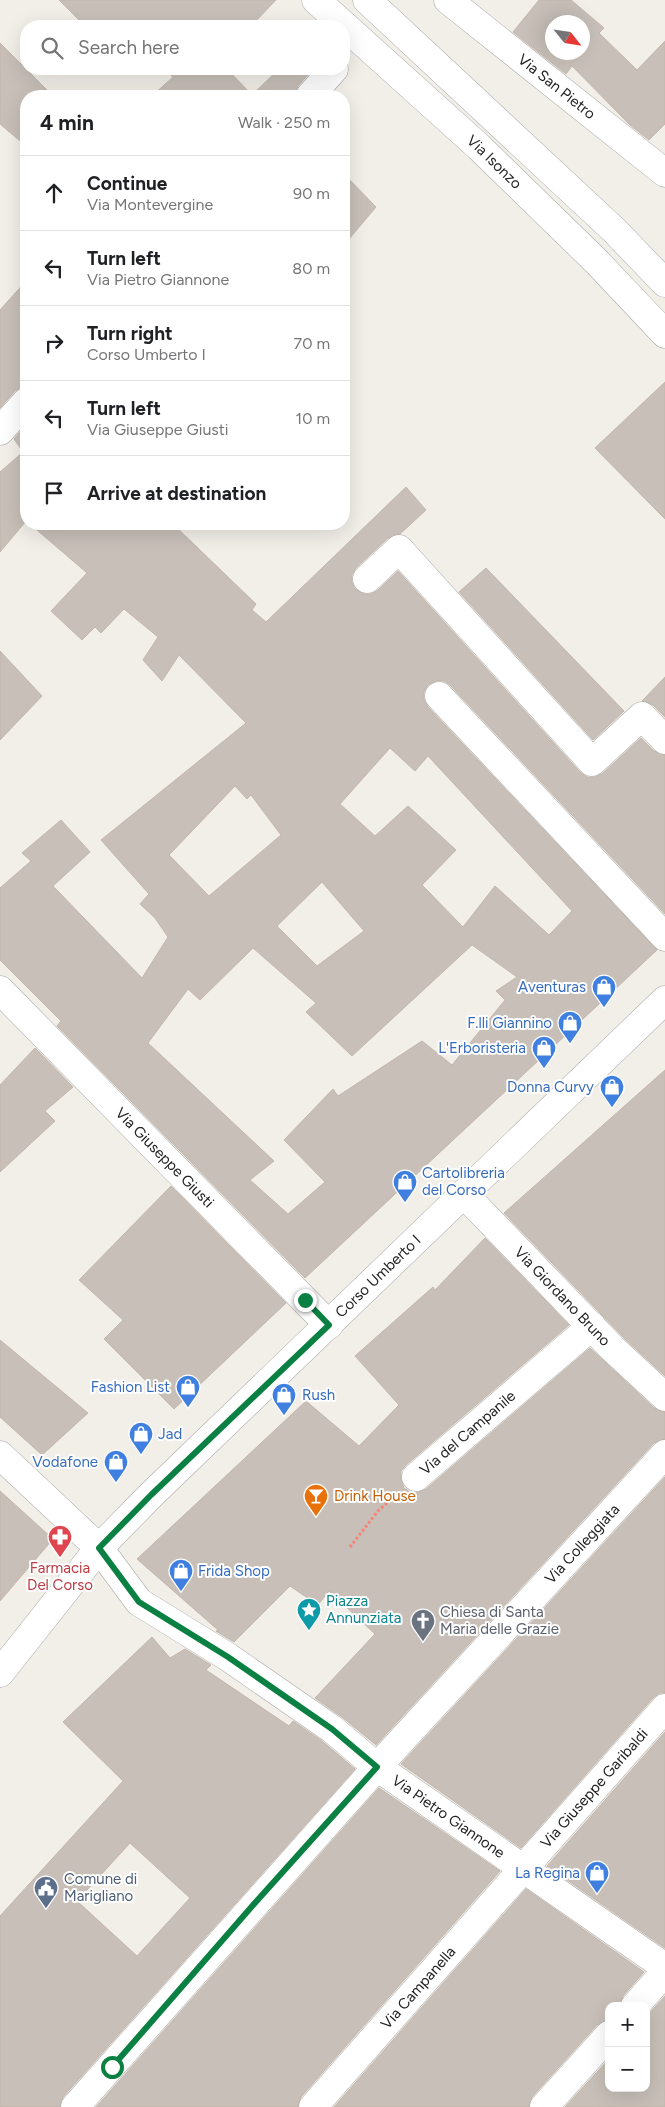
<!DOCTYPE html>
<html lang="en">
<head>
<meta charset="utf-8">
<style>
  body { margin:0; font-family:Figtree,sans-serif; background:#f2f2f2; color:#202124 }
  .controls { position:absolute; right:15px; bottom:15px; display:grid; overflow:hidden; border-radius:10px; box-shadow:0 5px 20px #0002 }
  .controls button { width:45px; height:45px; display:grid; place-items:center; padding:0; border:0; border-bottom:1px solid #e0e0e0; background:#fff; color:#202124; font:25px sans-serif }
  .compass { position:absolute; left:545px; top:15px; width:45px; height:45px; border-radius:50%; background:#fff; box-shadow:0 5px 20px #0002; rotate:120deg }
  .stop { position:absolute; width:15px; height:15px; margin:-11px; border:4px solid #0b8043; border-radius:50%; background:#fff }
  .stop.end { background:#0b8043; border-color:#fff; box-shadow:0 1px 5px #0008 }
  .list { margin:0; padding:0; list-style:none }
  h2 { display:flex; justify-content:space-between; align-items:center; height:65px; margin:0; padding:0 20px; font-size:21px }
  h2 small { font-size:16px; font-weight:400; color:#757577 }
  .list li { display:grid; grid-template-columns:32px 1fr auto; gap:15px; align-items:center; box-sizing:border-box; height:75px; padding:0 20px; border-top:1px solid #e0e0e0 }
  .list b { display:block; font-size:19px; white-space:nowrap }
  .list p { margin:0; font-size:16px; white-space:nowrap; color:#757577 }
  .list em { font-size:16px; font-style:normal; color:#757577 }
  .icon { flex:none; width:28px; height:28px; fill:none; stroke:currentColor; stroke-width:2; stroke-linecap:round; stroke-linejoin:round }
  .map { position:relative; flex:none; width:665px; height:2107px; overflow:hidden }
  .search { position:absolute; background:#fff; box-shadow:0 5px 20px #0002; left:20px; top:20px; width:330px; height:55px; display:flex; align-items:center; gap:12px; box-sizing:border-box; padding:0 18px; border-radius:20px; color:#757577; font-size:19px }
  .panel { position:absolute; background:#fff; box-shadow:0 5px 20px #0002; left:20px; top:90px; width:330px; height:440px; border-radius:20px }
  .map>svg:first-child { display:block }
  .building { fill:#c7bfb8; stroke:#c4b6ab; fill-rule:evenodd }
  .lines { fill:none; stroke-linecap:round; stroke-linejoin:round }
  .minor-casing { stroke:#a9a9a9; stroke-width:29 }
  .path { stroke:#fa8072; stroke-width:3; stroke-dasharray:2.5 2.5; stroke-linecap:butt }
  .minor { stroke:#fff; stroke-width:28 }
  .route { stroke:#0b8043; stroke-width:6 }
  .labels { text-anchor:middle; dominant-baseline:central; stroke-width:4; stroke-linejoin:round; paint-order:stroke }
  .street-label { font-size:15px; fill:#222; stroke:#fff }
  .shop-label { font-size:15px; fill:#366cbe; stroke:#fff; text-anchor:end }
  .food-label { font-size:15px; fill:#c56008; stroke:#fff; text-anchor:start }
  .health-label { font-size:15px; fill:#be3a42; stroke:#fff }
  .culture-label { font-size:15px; fill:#0d838f; stroke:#fff; text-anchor:start }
  .worship-label { font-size:15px; fill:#5b616d; stroke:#fff; text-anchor:start }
  .service-label { font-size:15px; fill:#4e5e75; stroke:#fff; text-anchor:start }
</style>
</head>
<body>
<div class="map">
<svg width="665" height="2107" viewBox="0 0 665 2107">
  <rect width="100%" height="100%" fill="#f2efe9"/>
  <path class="building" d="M59 0H276L251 26H85Z
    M539 0H571L604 28 599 33 637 70 665 41V124L649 140 630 125 572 66 566 74 513 32ZM552 22H582V52H552Z
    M0 43 53 96H26V146L0 124Z
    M164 69H227L252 95 279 69H313L298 86 294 96H152L173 77Z
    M344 174 376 207 344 245Z
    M26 281V387H21L15 391 0 408V310Z
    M665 382V519L595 448Z
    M26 425V521L0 552V472L23 452 14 439Z
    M406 487 426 510 400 534 388 538 356 568 352 575V582L355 589 363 594H371L378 590 398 571 580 772 587 777H595L602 774 641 738 654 751 665 755V914L450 685 444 681H436L428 685 424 692V699L428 707 657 950 305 1278 57 1026 61 1021 0 960V888L31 861 22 853 61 820 90 852 53 886 142 978 168 937 155 918 140 904 149 894 101 840 246 723 179 655 162 681 143 660 158 637 124 609 101 633 95 627 82 640 51 611 87 573 30 524H173L256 604 252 610 266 622ZM390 748 415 771 428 756 572 911 549 935 495 886 463 927 422 885 456 850 408 806 375 836 340 804ZM235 786 247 799 251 795 281 835 209 896 169 855ZM322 882 364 931 317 966 277 926ZM472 945 517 977 496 991 505 1000 452 1065 422 1041 338 1096 333 1089 284 1140 325 1182 288 1214 250 1180 274 1161 148 1043 188 989 200 1000 253 948 316 1003 306 1012 352 1056Z
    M486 568 624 711 593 740 459 592Z
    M0 651 42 696 0 740Z
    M665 677V717L653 705 642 701Z
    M35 1048 73 1087 45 1111 55 1121 0 1172V1085Z
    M665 1070V1376L624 1338 504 1213Z
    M171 1186 286 1303 174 1409 104 1339 123 1320 79 1280Z
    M485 1238 569 1325 406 1465 401 1471V1479L404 1488 410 1492H418L426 1489 590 1348 654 1408 665 1412V1439L654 1443 376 1745 342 1717 315 1698 375 1634 329 1591 318 1605 290 1586 234 1642 216 1631 218 1630 137 1559 306 1401 359 1446 399 1405 355 1356 433 1287 435 1290Z
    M0 1340 88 1413 42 1455 0 1417Z
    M665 1477V1693H660L653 1698 521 1848 401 1764Z
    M0 1491 53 1539 0 1601Z
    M152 1637 170 1658 185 1649 211 1665 206 1670 289 1726 293 1721 322 1741 355 1769 63 2097 60 2107H0V1916L123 1781 63 1722ZM130 1843 190 1898 137 1956 77 1901Z
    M665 1732V1948L547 1866Z
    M379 1788 500 1871 301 2097 298 2107H96Z
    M526 1889 644 1972 623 1996 620 2006H609V2020L597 2025 532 2097 529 2107H334Z
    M665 1996V2107H565L609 2059V2088H646V2017Z"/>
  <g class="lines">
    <defs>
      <g id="minor">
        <path id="s1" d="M316 0 479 147 596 261 665 334"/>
        <path d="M367 0 614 230 665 283"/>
        <path id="s2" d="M448 0 665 173"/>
        <path d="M310 96 334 69"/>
        <path d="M0 431 26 402"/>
        <path d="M367 579 399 549 592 762 642 716 665 740"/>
        <path d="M439 696 665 937"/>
        <path id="s3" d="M0 990 329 1325"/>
        <path id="s4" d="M464 1194 613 1349 665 1397"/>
        <path id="s5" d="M0 1455 99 1548 139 1602 228 1657 332 1729 377 1767 665 1967"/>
        <path id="s6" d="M416 1477 592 1326"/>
        <path id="s7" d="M0 1673 99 1548 151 1495 665 1000"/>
        <path d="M635 2006 665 1972"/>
        <path id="s8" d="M75 2107 377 1767 665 1454"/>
        <path id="s9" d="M313 2107 665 1708"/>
        <path d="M544 2107 609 2035"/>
      </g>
    </defs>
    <use href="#minor" class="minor-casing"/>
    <path class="path" d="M350 1547 378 1511 395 1496"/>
    <use href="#minor" class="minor"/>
  </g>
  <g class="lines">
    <path class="route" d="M112 2067 254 1904 377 1767 332 1729 228 1657 139 1602 99 1548 151 1495 329 1325 305 1300"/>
  </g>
  <defs>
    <symbol id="shop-pin" viewBox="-11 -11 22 30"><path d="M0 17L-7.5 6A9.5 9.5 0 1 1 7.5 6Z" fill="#3f7fe0" stroke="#fff"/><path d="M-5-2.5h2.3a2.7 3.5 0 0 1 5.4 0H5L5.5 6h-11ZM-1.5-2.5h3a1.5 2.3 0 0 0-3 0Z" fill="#fff"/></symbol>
    <symbol id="bar-pin" viewBox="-11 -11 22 30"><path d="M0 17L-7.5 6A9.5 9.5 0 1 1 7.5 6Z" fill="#e8710a" stroke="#fff"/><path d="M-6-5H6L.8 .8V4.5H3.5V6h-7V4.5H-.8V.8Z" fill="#fff"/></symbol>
    <symbol id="pharmacy-pin" viewBox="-11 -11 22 30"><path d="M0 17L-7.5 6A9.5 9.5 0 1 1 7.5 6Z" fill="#e0444e" stroke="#fff"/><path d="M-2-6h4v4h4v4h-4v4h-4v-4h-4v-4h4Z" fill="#fff"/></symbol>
    <symbol id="sight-pin" viewBox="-11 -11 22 30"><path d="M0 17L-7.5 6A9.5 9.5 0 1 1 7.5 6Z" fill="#0f9aa8" stroke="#fff"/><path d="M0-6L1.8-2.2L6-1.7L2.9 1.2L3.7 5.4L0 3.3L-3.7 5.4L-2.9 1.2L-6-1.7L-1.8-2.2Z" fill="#fff"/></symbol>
    <symbol id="church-pin" viewBox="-11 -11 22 30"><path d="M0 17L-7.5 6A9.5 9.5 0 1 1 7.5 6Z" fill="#6b7280" stroke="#fff"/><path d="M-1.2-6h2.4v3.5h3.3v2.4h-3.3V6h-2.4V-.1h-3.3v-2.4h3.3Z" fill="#fff"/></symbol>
    <symbol id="civic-pin" viewBox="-11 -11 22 30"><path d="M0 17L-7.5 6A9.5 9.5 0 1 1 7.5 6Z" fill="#5c6f8a" stroke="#fff"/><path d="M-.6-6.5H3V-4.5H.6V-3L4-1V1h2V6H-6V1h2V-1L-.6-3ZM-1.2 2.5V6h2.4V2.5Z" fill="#fff"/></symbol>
  </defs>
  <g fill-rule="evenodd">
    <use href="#shop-pin" x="590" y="973" width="28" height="38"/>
    <use href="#shop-pin" x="556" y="1009" width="28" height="38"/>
    <use href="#shop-pin" x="530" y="1034" width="28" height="38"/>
    <use href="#shop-pin" x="598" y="1073" width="28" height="38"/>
    <use href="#shop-pin" x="391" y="1168" width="28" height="38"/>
    <use href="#shop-pin" x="174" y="1373" width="28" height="38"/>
    <use href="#shop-pin" x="270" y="1381" width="28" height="38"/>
    <use href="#shop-pin" x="127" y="1420" width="28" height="38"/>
    <use href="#shop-pin" x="102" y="1448" width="28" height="38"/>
    <use href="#bar-pin" x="302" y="1482" width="28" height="38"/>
    <use href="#pharmacy-pin" x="46" y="1523" width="28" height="38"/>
    <use href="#shop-pin" x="167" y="1557" width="28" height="38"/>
    <use href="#sight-pin" x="295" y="1596" width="28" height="38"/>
    <use href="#church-pin" x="409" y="1607" width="28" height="38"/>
    <use href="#shop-pin" x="583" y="1859" width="28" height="38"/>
    <use href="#civic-pin" x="32" y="1874" width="28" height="38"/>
  </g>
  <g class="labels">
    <g class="street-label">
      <text stroke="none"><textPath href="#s2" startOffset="139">Via San Pietro</textPath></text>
      <text stroke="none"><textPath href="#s1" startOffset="241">Via Isonzo</textPath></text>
      <text stroke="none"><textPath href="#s3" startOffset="235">Via Giuseppe Giusti</textPath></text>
      <text stroke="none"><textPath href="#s7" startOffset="549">Corso Umberto I</textPath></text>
      <text stroke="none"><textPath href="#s4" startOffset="142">Via Giordano Bruno</textPath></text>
      <text stroke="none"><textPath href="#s6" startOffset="68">Via del Campanile</textPath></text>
      <text stroke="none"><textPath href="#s8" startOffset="758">Via Colleggiata</textPath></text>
      <text stroke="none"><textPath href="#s9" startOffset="425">Via Giuseppe Garibaldi</textPath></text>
      <text stroke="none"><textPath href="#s5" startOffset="580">Via Pietro Giannone</textPath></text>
      <text stroke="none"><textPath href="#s9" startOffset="159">Via Campanella</textPath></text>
    </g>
    <g class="shop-label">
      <text x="586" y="987">Aventuras</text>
      <text x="552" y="1023">F.lli Giannino</text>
      <text x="526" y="1048">L'Erboristeria</text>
      <text x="594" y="1087">Donna Curvy</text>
      <text x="422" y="1173" text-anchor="start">Cartolibreria<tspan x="422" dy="17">del Corso</tspan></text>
      <text x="170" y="1387">Fashion List</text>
      <text x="302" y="1395" text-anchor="start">Rush</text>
      <text x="158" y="1434" text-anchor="start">Jad</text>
      <text x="98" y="1462">Vodafone</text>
      <text x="198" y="1571" text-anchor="start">Frida Shop</text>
      <text x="580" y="1873">La Regina</text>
    </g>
    <g class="food-label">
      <text x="334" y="1496">Drink House</text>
    </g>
    <g class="health-label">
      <text x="60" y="1568">Farmacia<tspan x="60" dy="17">Del Corso</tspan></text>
    </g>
    <g class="culture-label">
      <text x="326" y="1601">Piazza<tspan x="326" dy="17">Annunziata</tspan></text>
    </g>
    <g class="worship-label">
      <text x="440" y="1612">Chiesa di Santa<tspan x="440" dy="17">Maria delle Grazie</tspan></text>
    </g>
    <g class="service-label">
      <text x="64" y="1879">Comune di<tspan x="64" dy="17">Marigliano</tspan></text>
    </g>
  </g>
</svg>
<div class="controls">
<button>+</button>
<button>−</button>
</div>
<svg class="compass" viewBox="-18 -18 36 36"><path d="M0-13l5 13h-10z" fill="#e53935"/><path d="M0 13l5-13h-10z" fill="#757577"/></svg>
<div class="stop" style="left:112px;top:2067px"></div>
<div class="stop end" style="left:305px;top:1300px"></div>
<div class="search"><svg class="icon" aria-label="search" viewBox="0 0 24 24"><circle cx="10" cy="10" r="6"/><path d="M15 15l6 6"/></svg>Search here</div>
<section class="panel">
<h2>4 min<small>Walk · 250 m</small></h2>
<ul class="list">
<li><svg class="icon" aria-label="ahead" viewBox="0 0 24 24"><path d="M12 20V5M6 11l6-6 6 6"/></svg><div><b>Continue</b><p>Via Montevergine</p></div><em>90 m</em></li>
<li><svg class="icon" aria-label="left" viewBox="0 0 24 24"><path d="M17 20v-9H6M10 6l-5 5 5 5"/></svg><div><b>Turn left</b><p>Via Pietro Giannone</p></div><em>80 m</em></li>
<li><svg class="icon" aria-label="right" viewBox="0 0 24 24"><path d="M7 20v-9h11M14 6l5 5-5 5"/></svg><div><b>Turn right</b><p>Corso Umberto I</p></div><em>70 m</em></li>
<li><svg class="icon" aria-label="left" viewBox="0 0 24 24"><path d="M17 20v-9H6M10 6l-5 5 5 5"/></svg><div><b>Turn left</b><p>Via Giuseppe Giusti</p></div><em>10 m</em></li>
<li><svg class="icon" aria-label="arrive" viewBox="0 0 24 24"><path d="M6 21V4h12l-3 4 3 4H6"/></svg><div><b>Arrive at destination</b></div></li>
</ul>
</section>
</div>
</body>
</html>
